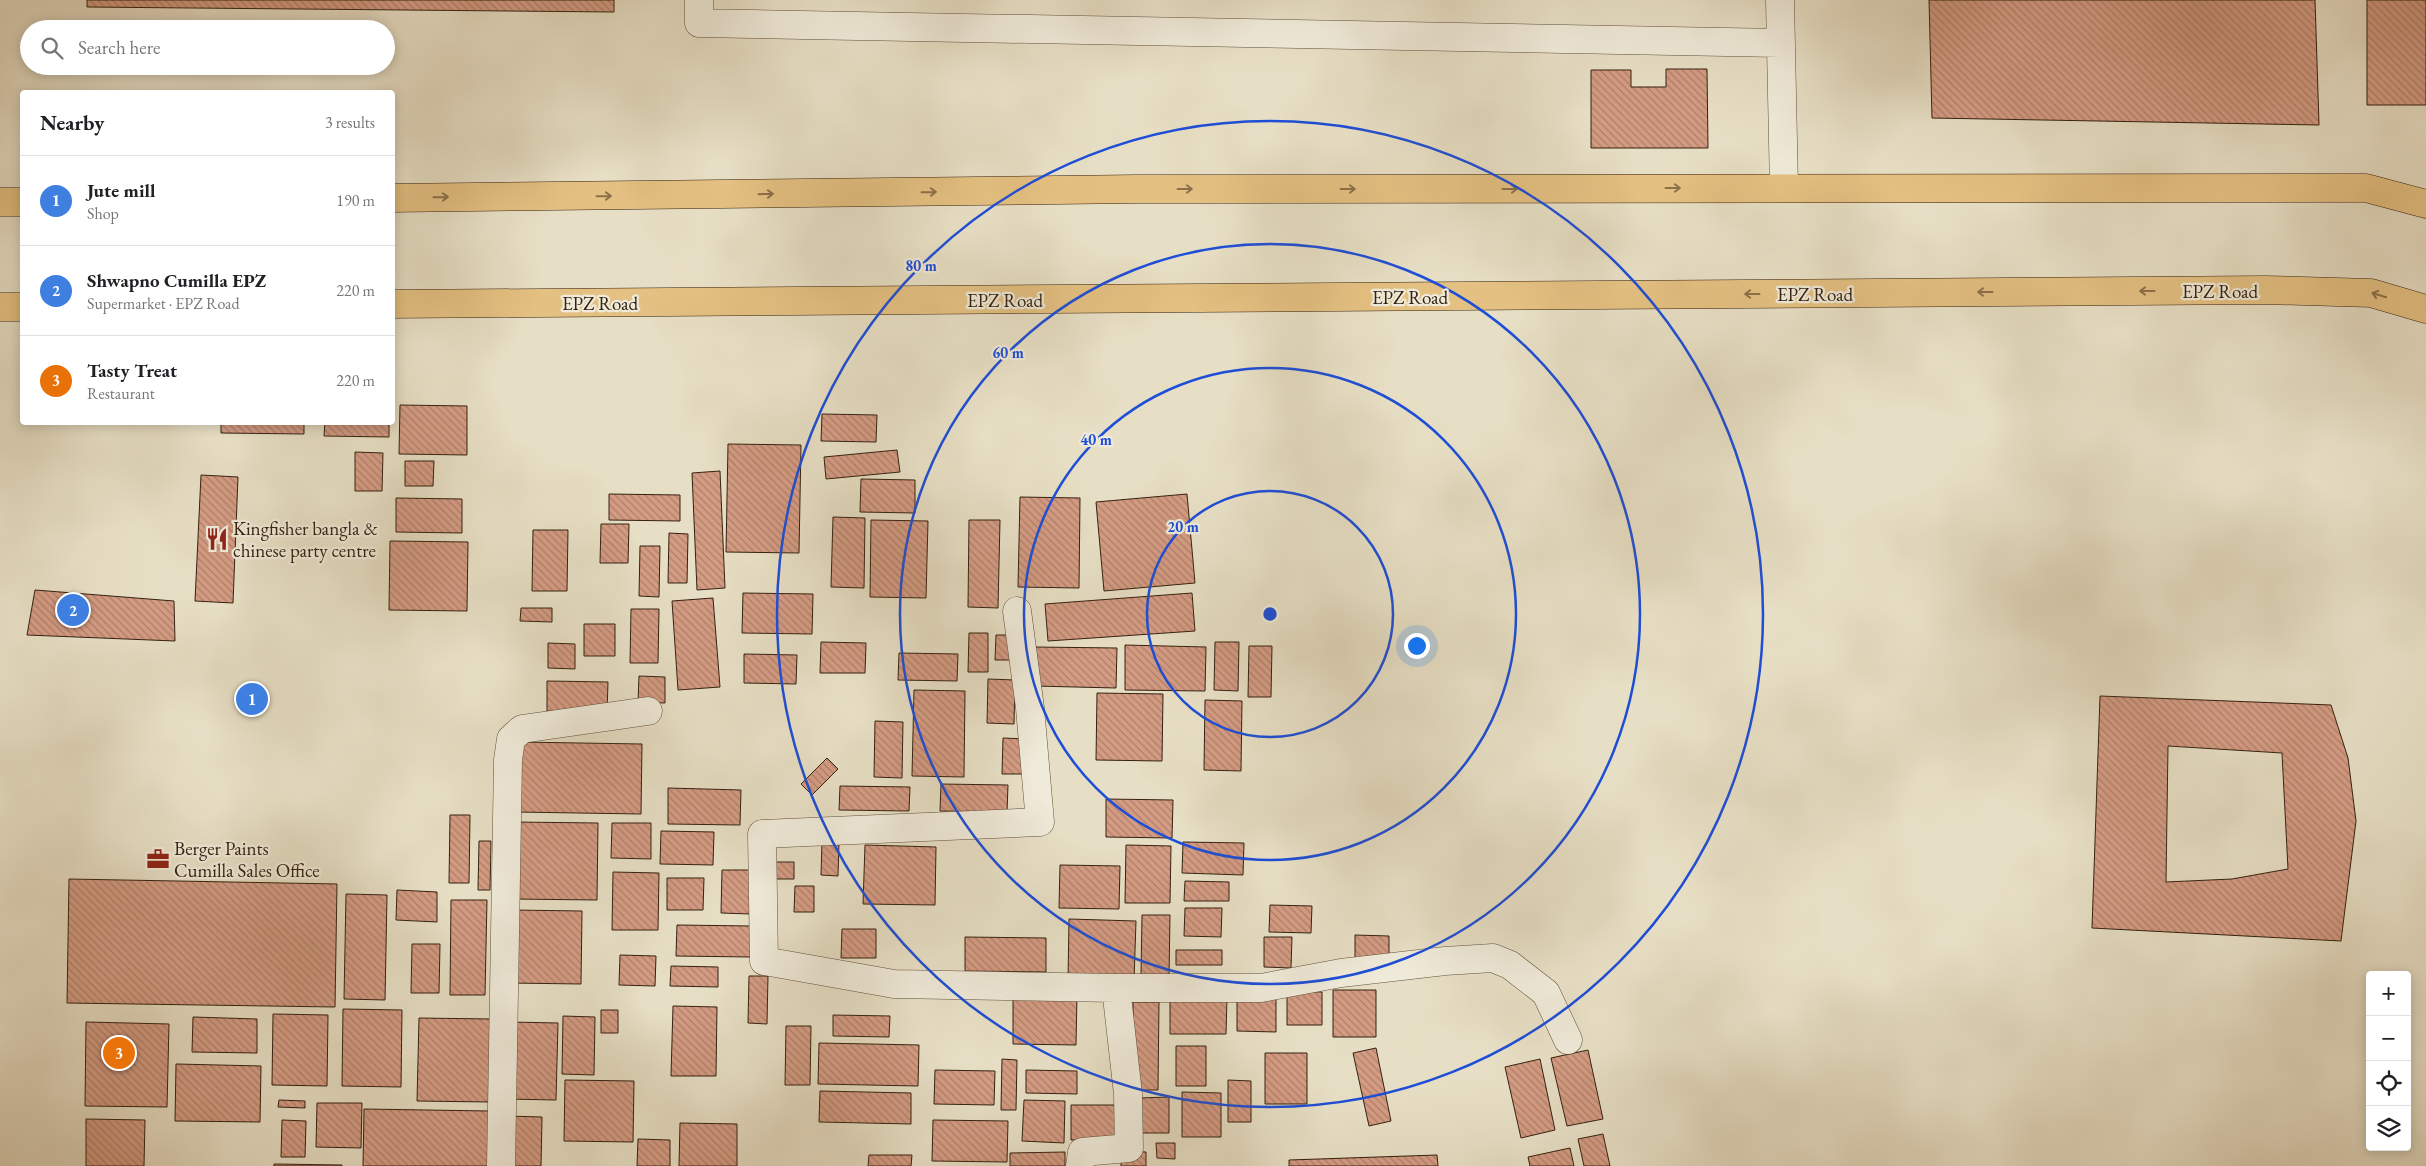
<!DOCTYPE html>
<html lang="en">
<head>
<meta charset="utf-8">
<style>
  body { margin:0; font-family:"EB Garamond",serif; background:#f6f6f6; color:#202124 }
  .controls { position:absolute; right:15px; bottom:15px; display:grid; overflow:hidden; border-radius:5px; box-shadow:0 2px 12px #0003 }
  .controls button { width:45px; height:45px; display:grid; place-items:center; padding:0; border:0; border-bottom:1px solid #e0e0e0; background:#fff; color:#202124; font:25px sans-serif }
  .you { position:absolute; left:1416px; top:645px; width:18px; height:18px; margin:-12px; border:4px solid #fff; border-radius:50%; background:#1a73e8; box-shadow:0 0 0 8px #1a73e833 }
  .badge { display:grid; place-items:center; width:32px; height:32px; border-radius:50%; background:#db2777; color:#fff; font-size:16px; font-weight:700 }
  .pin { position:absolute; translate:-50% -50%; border:2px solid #fff; box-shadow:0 1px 5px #0006 }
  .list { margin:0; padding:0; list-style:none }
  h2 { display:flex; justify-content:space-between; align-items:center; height:65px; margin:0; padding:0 20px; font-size:21px }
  h2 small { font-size:16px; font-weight:400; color:#757577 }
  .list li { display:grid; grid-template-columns:32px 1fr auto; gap:15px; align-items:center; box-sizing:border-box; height:90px; padding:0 20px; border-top:1px solid #e0e0e0 }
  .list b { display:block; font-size:19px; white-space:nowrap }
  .list p { margin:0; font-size:16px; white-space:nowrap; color:#757577 }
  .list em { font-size:16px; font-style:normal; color:#757577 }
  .icon { flex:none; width:28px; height:28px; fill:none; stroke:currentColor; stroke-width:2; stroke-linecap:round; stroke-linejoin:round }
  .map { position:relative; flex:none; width:2426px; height:1166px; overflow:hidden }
  .search { position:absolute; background:#fff; box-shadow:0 2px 12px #0003; left:20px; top:20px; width:375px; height:55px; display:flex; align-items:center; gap:12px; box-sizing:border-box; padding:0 18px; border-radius:28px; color:#757577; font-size:19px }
  .panel { position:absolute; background:#fff; box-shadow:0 2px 12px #0003; left:20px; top:90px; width:375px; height:335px; border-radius:5px }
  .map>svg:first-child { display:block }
  .building { fill:url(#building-back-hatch); stroke:#34210f; fill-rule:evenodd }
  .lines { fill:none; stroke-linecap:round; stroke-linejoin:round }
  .minor-casing { stroke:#61503c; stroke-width:29 }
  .major-casing { stroke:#34210f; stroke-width:29 }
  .minor { stroke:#efead9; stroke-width:28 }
  .major { stroke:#e4c082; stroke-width:28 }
  .oneway { stroke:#8c7048 }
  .ring { fill:none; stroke:#1d4ed8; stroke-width:2.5 }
  .labels { text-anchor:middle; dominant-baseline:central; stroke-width:4.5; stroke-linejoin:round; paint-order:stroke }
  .street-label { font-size:19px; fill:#34210f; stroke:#efead9 }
  .poi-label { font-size:19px; fill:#34210f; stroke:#efead9; text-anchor:start }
  .centre { fill:#1d4ed8; stroke:#efead9; stroke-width:2.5 }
  .ring-label { font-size:15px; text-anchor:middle; font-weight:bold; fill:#1d4ed8; stroke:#efead9; stroke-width:4.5; stroke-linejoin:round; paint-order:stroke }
</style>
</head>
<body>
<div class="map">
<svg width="2426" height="1166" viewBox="0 0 2426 1166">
  <defs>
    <pattern id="building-back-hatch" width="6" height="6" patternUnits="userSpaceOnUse" patternTransform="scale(1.25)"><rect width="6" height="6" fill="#d59c84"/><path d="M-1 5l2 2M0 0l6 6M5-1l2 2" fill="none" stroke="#ae7f6a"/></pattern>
  </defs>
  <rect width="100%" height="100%" fill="#e7dfc5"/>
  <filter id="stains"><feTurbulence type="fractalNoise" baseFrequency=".004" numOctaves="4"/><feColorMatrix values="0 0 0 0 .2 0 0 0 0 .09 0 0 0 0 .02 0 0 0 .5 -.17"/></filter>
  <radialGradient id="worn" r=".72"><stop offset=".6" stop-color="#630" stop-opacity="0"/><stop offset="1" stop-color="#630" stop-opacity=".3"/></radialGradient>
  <path class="building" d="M87 0H614V12L87 7Z
    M1929 0H2315L2319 125 1932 118Z
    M2367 0H2426V105H2367Z
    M1666 69H1707L1708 148H1591V70H1631V87H1666Z
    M400 405 467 406V455L399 454Z
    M822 414 877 415 876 442 821 441Z
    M221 422H304V434L221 433Z
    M325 422H389V437L324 436Z
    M728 444 801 445 799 553 726 552Z
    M897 450 900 472 826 479 824 457Z
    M355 452 383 453 382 491H355Z
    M405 461H434L433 486H405Z
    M720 471 725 588 697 590 692 473Z
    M201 475 238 477 233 603 195 601Z
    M861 479 915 480V513L860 512Z
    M609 494 680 495V521L609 520Z
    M1187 494 1195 583 1104 591 1096 502Z
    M1020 497 1080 498 1079 588 1018 587Z
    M396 498 462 499V533L396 532Z
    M833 517 865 518 864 588 831 587Z
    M871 520 928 521 926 598 870 597Z
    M969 520H1000L998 608 968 607Z
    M601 524H629L628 563H600Z
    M533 530H568L567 591H532Z
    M669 533 688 534 687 583H668Z
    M390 541 468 542 467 611 389 610Z
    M640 546H660L659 597 639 596Z
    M35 590 174 601 175 641 27 635Z
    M743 593 813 594 812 634 742 633Z
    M1192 593 1195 631 1048 641 1045 604Z
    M713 598 720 687 678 690 672 601Z
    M521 608H552V622L520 621Z
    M631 609H659L658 663H630Z
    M584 624H615V656H584Z
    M969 633H988V672H968Z
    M996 635H1014L1013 660H995Z
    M821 642 866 643 865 673H820Z
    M1215 642H1239L1238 691 1214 690Z
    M548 643 575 644V669L548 668Z
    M1125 645 1206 647 1205 691 1125 690Z
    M1249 646H1272L1271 697H1248Z
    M1035 647 1117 648 1116 688 1034 686Z
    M899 653 958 654 957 681 898 680Z
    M744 654 797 655 796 684 744 683Z
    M639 676 665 677V703L638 702Z
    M988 679 1015 680 1014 724 987 723Z
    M547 681 608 682 607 712 547 711Z
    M914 690 965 691 964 777 912 776Z
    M1097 693 1163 694 1162 761 1096 760Z
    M2100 696 2331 705 2348 758 2356 821 2341 941 2092 928ZM2168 746 2282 753 2288 869 2232 879 2166 882Z
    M1205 700 1242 701 1241 771 1204 770Z
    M875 721 903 722 902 778 874 777Z
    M1003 738 1026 739 1025 774H1002Z
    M518 742 642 744 641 814 516 812Z
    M827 758 838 769 812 795 801 784Z
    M941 784 1008 785 1007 812 940 811Z
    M840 786 910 787 909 811 839 810Z
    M668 788 741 790 740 825 668 824Z
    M1106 799 1173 800 1172 838 1106 837Z
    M450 815H470L469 883H449Z
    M514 822 598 823 597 900 513 899Z
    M612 823H651V859L611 858Z
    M661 831 714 832 713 865 660 864Z
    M479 841H491L490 890H478Z
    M822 841 839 842 838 876 821 875Z
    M1183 842 1244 843 1243 875 1182 873Z
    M865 845 936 847 935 905 863 904Z
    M1126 845 1171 846 1170 903H1125Z
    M775 862H794V879H775Z
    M1060 865 1120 866 1119 909 1059 908Z
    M722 870H752L751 914 721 913Z
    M613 872 659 873 658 930H612Z
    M667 878H704L703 910H667Z
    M69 879 337 884 335 1007 67 1003Z
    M1185 881 1229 882V901H1184Z
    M795 886H814V912H794Z
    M397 890 437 892V922L396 920Z
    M346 894 387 895 385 1000 344 999Z
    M451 900H487L485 995H450Z
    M1270 905 1312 906 1311 933 1269 932Z
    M1185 908H1222L1221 937 1184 936Z
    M511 910 582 911 581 984 510 983Z
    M1142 915H1170L1169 977H1141Z
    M1069 919 1136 921 1134 981 1068 980Z
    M677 925 751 926V957L676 956Z
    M842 929H876V958H841Z
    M1355 935 1389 936V962H1355Z
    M965 937 1046 938V972L965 971Z
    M1264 937H1292L1291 968 1264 967Z
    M412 944H440L439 993H411Z
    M1176 950H1222V965H1176Z
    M620 955 656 956 655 986 619 985Z
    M671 966 718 967V987L670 986Z
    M749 976H768L767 1024 748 1023Z
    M1333 990H1376V1037H1333Z
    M1287 991 1322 992V1025H1287Z
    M1013 993 1077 994 1076 1045 1013 1044Z
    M1237 993H1276V1032L1237 1031Z
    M1170 996H1227L1226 1034H1170Z
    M1133 1002H1159L1158 1090H1133Z
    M673 1006 717 1007 716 1076H671Z
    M343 1009 402 1010 401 1087 342 1086Z
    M601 1010H618V1033H601Z
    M273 1014 328 1015 327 1086 272 1085Z
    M833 1015 890 1016 889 1037 833 1036Z
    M563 1016 595 1017 594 1075 562 1074Z
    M193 1017 257 1019V1053L192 1052Z
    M419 1018 492 1019 490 1102 417 1101Z
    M86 1022 169 1024 167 1107 85 1106Z
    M509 1022 558 1023 556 1100 507 1099Z
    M786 1026H811L810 1085H785Z
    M819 1043 919 1045 918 1086 818 1084Z
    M1176 1046H1206V1086H1176Z
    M1376 1048 1391 1121 1369 1126 1353 1053Z
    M1588 1050 1603 1119 1567 1126 1551 1058Z
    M1265 1053H1307V1104H1265Z
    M1002 1059 1017 1060 1016 1110H1001Z
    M1540 1059 1555 1130 1521 1138 1505 1067Z
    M176 1064 261 1066 260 1122 175 1121Z
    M935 1070 995 1071 994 1105 934 1104Z
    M1026 1070 1077 1071V1094L1026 1093Z
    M565 1080 634 1081 633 1142 564 1141Z
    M1228 1080 1251 1081V1122H1228Z
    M820 1091 911 1093V1124L819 1122Z
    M1182 1092 1221 1093V1137H1182Z
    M1169 1097V1133H1139V1098Z
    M279 1100 305 1101V1108L278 1107Z
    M1024 1100 1065 1101 1064 1143 1022 1141Z
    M317 1103H362L361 1148 316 1147Z
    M1071 1105H1124V1140H1071Z
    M364 1109 489 1111 488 1166H363Z
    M508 1116 542 1117 541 1166H507Z
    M86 1119 145 1120 144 1166H86Z
    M282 1120 306 1121 305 1157H281Z
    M933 1120 1008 1121 1007 1162 932 1161Z
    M680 1123 737 1124V1166H679Z
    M1603 1134 1610 1166H1584L1578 1139Z
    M638 1139 670 1140V1166H637Z
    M1156 1143H1175V1159L1157 1158Z
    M1570 1148 1574 1166H1530L1528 1157Z
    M1121 1151 1146 1152V1166H1121Z
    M1065 1152V1166H1010V1153Z
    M869 1155H912L911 1166H868Z
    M1437 1155 1438 1166H1289V1160Z
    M274 1164 342 1165V1166H274Z"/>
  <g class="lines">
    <defs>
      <path id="minor" d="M699 0V23L1780 43
        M1780 0 1784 188
        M1017 611 1030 708 1040 822 762 834 764 961 894 984 1116 988
        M501 1166 508 760 511 739 522 729 648 711
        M1080 1166 1082 1152 1129 1148 1128 1094 1116 988H1261L1341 973 1445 961 1493 958 1510 965 1546 993 1568 1040"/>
      <path id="major" d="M392 198 1137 189 2366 188 2426 204
        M0 202H22
        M392 304 2266 290 2371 293 2426 309
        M0 307H22"/>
    </defs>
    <use href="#minor" class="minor-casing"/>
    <use href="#major" class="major-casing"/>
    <use href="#minor" class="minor"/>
    <use href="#major" class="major"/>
  </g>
  <defs><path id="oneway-shaft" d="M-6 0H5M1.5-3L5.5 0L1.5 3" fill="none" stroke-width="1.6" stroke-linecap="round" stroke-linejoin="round" transform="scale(1.25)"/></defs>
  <g class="oneway">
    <use href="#oneway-shaft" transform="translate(1673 188)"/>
    <use href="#oneway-shaft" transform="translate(1185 189)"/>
    <use href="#oneway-shaft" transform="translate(1348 189)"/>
    <use href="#oneway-shaft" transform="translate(1510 189)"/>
    <use href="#oneway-shaft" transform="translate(929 192) rotate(-1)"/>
    <use href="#oneway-shaft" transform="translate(766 194) rotate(-1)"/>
    <use href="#oneway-shaft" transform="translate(604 196) rotate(-1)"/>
    <use href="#oneway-shaft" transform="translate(441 197) rotate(-1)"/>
    <use href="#oneway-shaft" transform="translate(2147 291) rotate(180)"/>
    <use href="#oneway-shaft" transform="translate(1985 292) rotate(180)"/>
    <use href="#oneway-shaft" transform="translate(1752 294) rotate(180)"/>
    <use href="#oneway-shaft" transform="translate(2379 295) rotate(-163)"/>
  </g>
  <g class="ring">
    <circle cx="1270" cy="614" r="123"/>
    <circle cx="1270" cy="614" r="246"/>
    <circle cx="1270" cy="614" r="370"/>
    <circle cx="1270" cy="614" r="493"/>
  </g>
  <defs>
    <symbol id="restaurant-bare" viewBox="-9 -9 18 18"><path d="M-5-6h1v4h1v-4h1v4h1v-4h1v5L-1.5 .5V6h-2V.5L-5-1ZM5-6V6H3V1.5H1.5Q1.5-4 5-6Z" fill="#8f2418" stroke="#efead9" stroke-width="2.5" paint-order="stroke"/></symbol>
    <symbol id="office-bare" viewBox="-9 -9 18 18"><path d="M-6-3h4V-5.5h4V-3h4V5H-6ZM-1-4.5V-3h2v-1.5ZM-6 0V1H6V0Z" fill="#8f2418" stroke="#efead9" stroke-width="2.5" paint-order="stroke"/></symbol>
  </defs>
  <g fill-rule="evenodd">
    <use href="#restaurant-bare" x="201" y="523" width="32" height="32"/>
    <use href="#office-bare" x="142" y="843" width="32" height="32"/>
  </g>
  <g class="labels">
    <g class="street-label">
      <text x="2220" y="291">EPZ Road</text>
      <text x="1815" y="294">EPZ Road</text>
      <text x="1410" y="297">EPZ Road</text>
      <text x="1005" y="300">EPZ Road</text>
      <text x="600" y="303">EPZ Road</text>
    </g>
    <g class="poi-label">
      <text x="233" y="528">Kingfisher bangla &amp;<tspan x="233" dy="22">chinese party centre</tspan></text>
      <text x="174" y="848">Berger Paints<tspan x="174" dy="22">Cumilla Sales Office</tspan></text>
    </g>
  </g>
  <circle cx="1270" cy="614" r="8" class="centre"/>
  <g class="ring-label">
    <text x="921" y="271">80 m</text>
    <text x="1008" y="358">60 m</text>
    <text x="1096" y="445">40 m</text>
    <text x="1183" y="532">20 m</text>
  </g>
  <rect width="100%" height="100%" filter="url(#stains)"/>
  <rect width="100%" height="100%" fill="url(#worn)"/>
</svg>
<div class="controls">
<button>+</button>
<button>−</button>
<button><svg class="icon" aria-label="locate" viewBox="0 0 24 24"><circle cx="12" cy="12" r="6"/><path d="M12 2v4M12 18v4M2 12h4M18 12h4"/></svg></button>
<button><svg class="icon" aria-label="layers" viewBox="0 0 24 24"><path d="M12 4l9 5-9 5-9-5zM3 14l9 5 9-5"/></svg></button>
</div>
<div class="you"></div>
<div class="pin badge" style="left:252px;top:699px;background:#3f7fe0">1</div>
<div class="pin badge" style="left:73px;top:610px;background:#3f7fe0">2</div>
<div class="pin badge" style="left:119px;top:1053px;background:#e8710a">3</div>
<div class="search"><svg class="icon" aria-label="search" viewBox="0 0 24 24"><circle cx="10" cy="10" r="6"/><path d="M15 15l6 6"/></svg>Search here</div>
<section class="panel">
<h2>Nearby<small>3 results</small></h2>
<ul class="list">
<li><span class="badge" style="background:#3f7fe0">1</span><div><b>Jute mill</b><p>Shop</p></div><em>190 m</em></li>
<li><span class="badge" style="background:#3f7fe0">2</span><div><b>Shwapno Cumilla EPZ</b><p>Supermarket · EPZ Road</p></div><em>220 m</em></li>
<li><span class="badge" style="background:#e8710a">3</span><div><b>Tasty Treat</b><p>Restaurant</p></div><em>220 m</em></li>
</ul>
</section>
</div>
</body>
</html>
